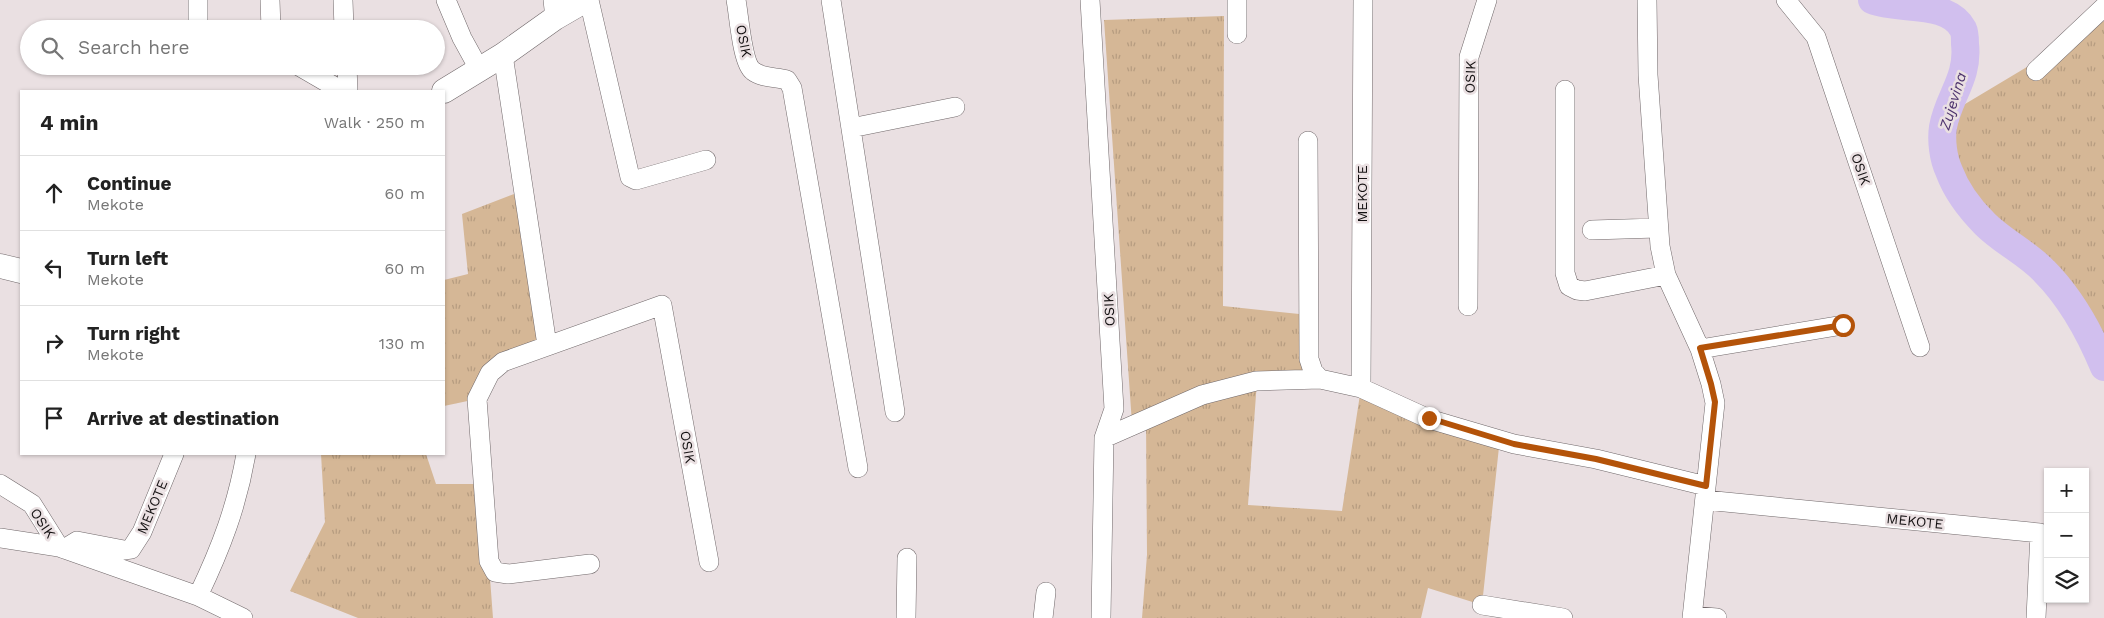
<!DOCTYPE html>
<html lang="en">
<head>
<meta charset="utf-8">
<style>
  body { margin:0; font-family:"Work Sans",sans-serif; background:#f2f2f2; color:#222 }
  .controls { position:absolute; right:15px; bottom:15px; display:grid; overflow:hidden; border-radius:0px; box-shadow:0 1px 4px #0004 }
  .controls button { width:45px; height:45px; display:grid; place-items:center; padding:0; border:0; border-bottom:1px solid #e0e0e0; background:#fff; color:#222; font:25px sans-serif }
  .stop { position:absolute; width:15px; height:15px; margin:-11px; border:4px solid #b45309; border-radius:50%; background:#fff }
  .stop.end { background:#b45309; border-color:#fff; box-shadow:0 1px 5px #0008 }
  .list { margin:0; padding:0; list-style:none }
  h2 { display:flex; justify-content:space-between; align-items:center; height:65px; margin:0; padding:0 20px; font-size:21px }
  h2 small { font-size:16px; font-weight:400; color:#767676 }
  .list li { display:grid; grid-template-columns:32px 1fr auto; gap:15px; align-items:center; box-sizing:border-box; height:75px; padding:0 20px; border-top:1px solid #e0e0e0 }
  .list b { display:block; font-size:19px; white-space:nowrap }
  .list p { margin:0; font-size:16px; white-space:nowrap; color:#767676 }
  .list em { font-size:16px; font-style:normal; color:#767676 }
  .icon { flex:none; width:28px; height:28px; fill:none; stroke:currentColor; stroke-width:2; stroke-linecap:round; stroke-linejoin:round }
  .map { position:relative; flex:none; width:2104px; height:618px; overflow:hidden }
  .search { position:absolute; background:#fff; box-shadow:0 1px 4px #0004; left:20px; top:20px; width:425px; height:55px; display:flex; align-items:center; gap:12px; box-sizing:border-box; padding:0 18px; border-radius:28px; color:#767676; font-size:19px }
  .panel { position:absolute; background:#fff; box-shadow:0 1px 4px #0004; left:20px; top:90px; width:425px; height:365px; border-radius:0px }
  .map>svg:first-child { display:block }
  .grass { fill:url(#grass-tufts) }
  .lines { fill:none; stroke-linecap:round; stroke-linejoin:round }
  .river { stroke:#d1bfee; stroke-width:28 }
  .minor-casing { stroke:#70686a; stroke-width:20 }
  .major-casing { stroke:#70686a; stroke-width:25 }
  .minor { stroke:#fff; stroke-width:19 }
  .major { stroke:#fff; stroke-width:24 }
  .route { stroke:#b45309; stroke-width:6 }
  .labels { text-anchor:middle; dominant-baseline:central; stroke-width:5; stroke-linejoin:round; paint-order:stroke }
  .street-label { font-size:14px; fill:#141112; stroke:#eae0e2 }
  .water-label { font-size:15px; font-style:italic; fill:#4e346e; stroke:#eae0e2 }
</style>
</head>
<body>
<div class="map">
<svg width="2104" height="618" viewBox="0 0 2104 618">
  <defs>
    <pattern id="grass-tufts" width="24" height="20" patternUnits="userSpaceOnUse" patternTransform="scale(1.25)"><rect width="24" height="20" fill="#d5b796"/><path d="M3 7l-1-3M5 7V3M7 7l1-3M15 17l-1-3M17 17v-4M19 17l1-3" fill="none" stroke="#b69c80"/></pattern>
  </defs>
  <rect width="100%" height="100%" fill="#eae0e2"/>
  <path class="grass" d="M1859 0H1943L1942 12 1921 7 1897 9 1867 4Z
    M1224 16 1223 306 1309 315 1320 379 1257 381 1248 505 1342 511 1361 388 1499 447 1482 605 1428 588 1421 618H1142L1147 555 1146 419 1132 424 1104 20Z
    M2104 21V337L2092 352 2060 293 2030 262 1996 239 1972 218 1951 188 1940 163 1937 141 1940 119Z
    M514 194 547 345 503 362 477 399 444 406V280L468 274 462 214Z
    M321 454H426L436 484H483L493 618H358L290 591 325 522Z"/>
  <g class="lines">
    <path class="river" d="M1872 0C1899 11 1948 0 1963 29 1965 33 1965 39 1965 44 1969 78 1948 97 1943 127 1941 140 1943 158 1949 171 1956 190 1971 210 1985 224 2003 242 2027 253 2044 271 2071 298 2090 333 2104 367"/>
    <defs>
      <path id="minor" d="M270 0 271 29
        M343 0 344 29
        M446 0 462 38 479 69
        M553 0 555 18
        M589 0 630 177 636 180 706 160
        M736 0C739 15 742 63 753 71 762 78 777 77 787 80L792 88 858 468
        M831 0 895 412
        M1090 0 1114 409 1104 438 1101 618
        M1237 0V34
        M1647 0 1648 75 1660 246 1666 275 1700 349 1711 384 1715 403 1692 618
        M1786 0 1816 37 1920 347
        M198 29V0
        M503 55 547 345
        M299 66 342 91
        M347 66 348 91
        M2036 71 2104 7
        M1565 90V273L1569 286 1577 290 1585 291 1666 275
        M851 128 955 107
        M1308 141 1309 359 1313 371 1320 379 1361 388 1429 419 1514 444 1596 459 1706 486
        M1592 230 1657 228
        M1468 306 1469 57 1487 0
        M1700 349 1843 325
        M1361 388 1363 0
        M1104 438 1202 395 1256 381 1320 379
        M0 484 32 504 59 547
        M1705 500 2040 533 2036 618
        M0 538 59 547 198 596 243 618
        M64 549 77 541 124 550 131 549 142 532 174 454
        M590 564 508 574 495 572 489 561 477 399 490 373 503 362 662 305 709 562
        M198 596C221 548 237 506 246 454
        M1482 605 1563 618
        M1693 616 1717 618
        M906 618 907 558
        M1043 618 1046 592"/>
      <path id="major" d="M444 91 503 55 555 18 586 0
        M0 266 21 271"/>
    </defs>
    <use href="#minor" class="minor-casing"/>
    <use href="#major" class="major-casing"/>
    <use href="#minor" class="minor"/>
    <use href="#major" class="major"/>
  </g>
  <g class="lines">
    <path class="route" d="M1429 418 1514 444 1596 459 1706 486 1715 402 1711 384 1700 348 1843 325"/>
  </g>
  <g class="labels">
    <g class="street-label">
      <text transform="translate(744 41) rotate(79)">OSIK</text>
      <text transform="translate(1470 77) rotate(-88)">OSIK</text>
      <text transform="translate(1861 169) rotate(71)">OSIK</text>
      <text transform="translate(1362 194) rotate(-90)">MEKOTE</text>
      <text transform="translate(1109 310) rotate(-93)">OSIK</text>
      <text transform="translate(688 447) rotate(80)">OSIK</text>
      <text transform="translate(152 507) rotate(-67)">MEKOTE</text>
      <text transform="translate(1915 521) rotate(6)">MEKOTE</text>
      <text transform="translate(43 523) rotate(56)">OSIK</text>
    </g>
    <g class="water-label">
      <text transform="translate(1953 101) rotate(-73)">Zujevina</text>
    </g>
  </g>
</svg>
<div class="controls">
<button>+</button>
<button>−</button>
<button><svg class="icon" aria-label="layers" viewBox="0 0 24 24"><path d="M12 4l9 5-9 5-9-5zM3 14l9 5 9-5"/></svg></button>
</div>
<div class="stop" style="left:1843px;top:325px"></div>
<div class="stop end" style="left:1429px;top:418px"></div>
<div class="search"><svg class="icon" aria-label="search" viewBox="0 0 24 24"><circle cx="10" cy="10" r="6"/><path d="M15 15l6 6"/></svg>Search here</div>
<section class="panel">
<h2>4 min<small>Walk · 250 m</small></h2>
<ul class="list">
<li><svg class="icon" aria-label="ahead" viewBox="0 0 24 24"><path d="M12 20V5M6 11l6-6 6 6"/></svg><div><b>Continue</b><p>Mekote</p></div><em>60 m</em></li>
<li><svg class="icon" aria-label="left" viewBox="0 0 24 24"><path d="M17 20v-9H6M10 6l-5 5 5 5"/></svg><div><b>Turn left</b><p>Mekote</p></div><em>60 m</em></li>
<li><svg class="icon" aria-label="right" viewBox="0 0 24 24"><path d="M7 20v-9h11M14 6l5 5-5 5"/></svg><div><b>Turn right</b><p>Mekote</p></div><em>130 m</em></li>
<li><svg class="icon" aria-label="arrive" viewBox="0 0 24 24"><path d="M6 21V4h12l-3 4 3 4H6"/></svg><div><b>Arrive at destination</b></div></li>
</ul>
</section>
</div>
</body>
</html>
